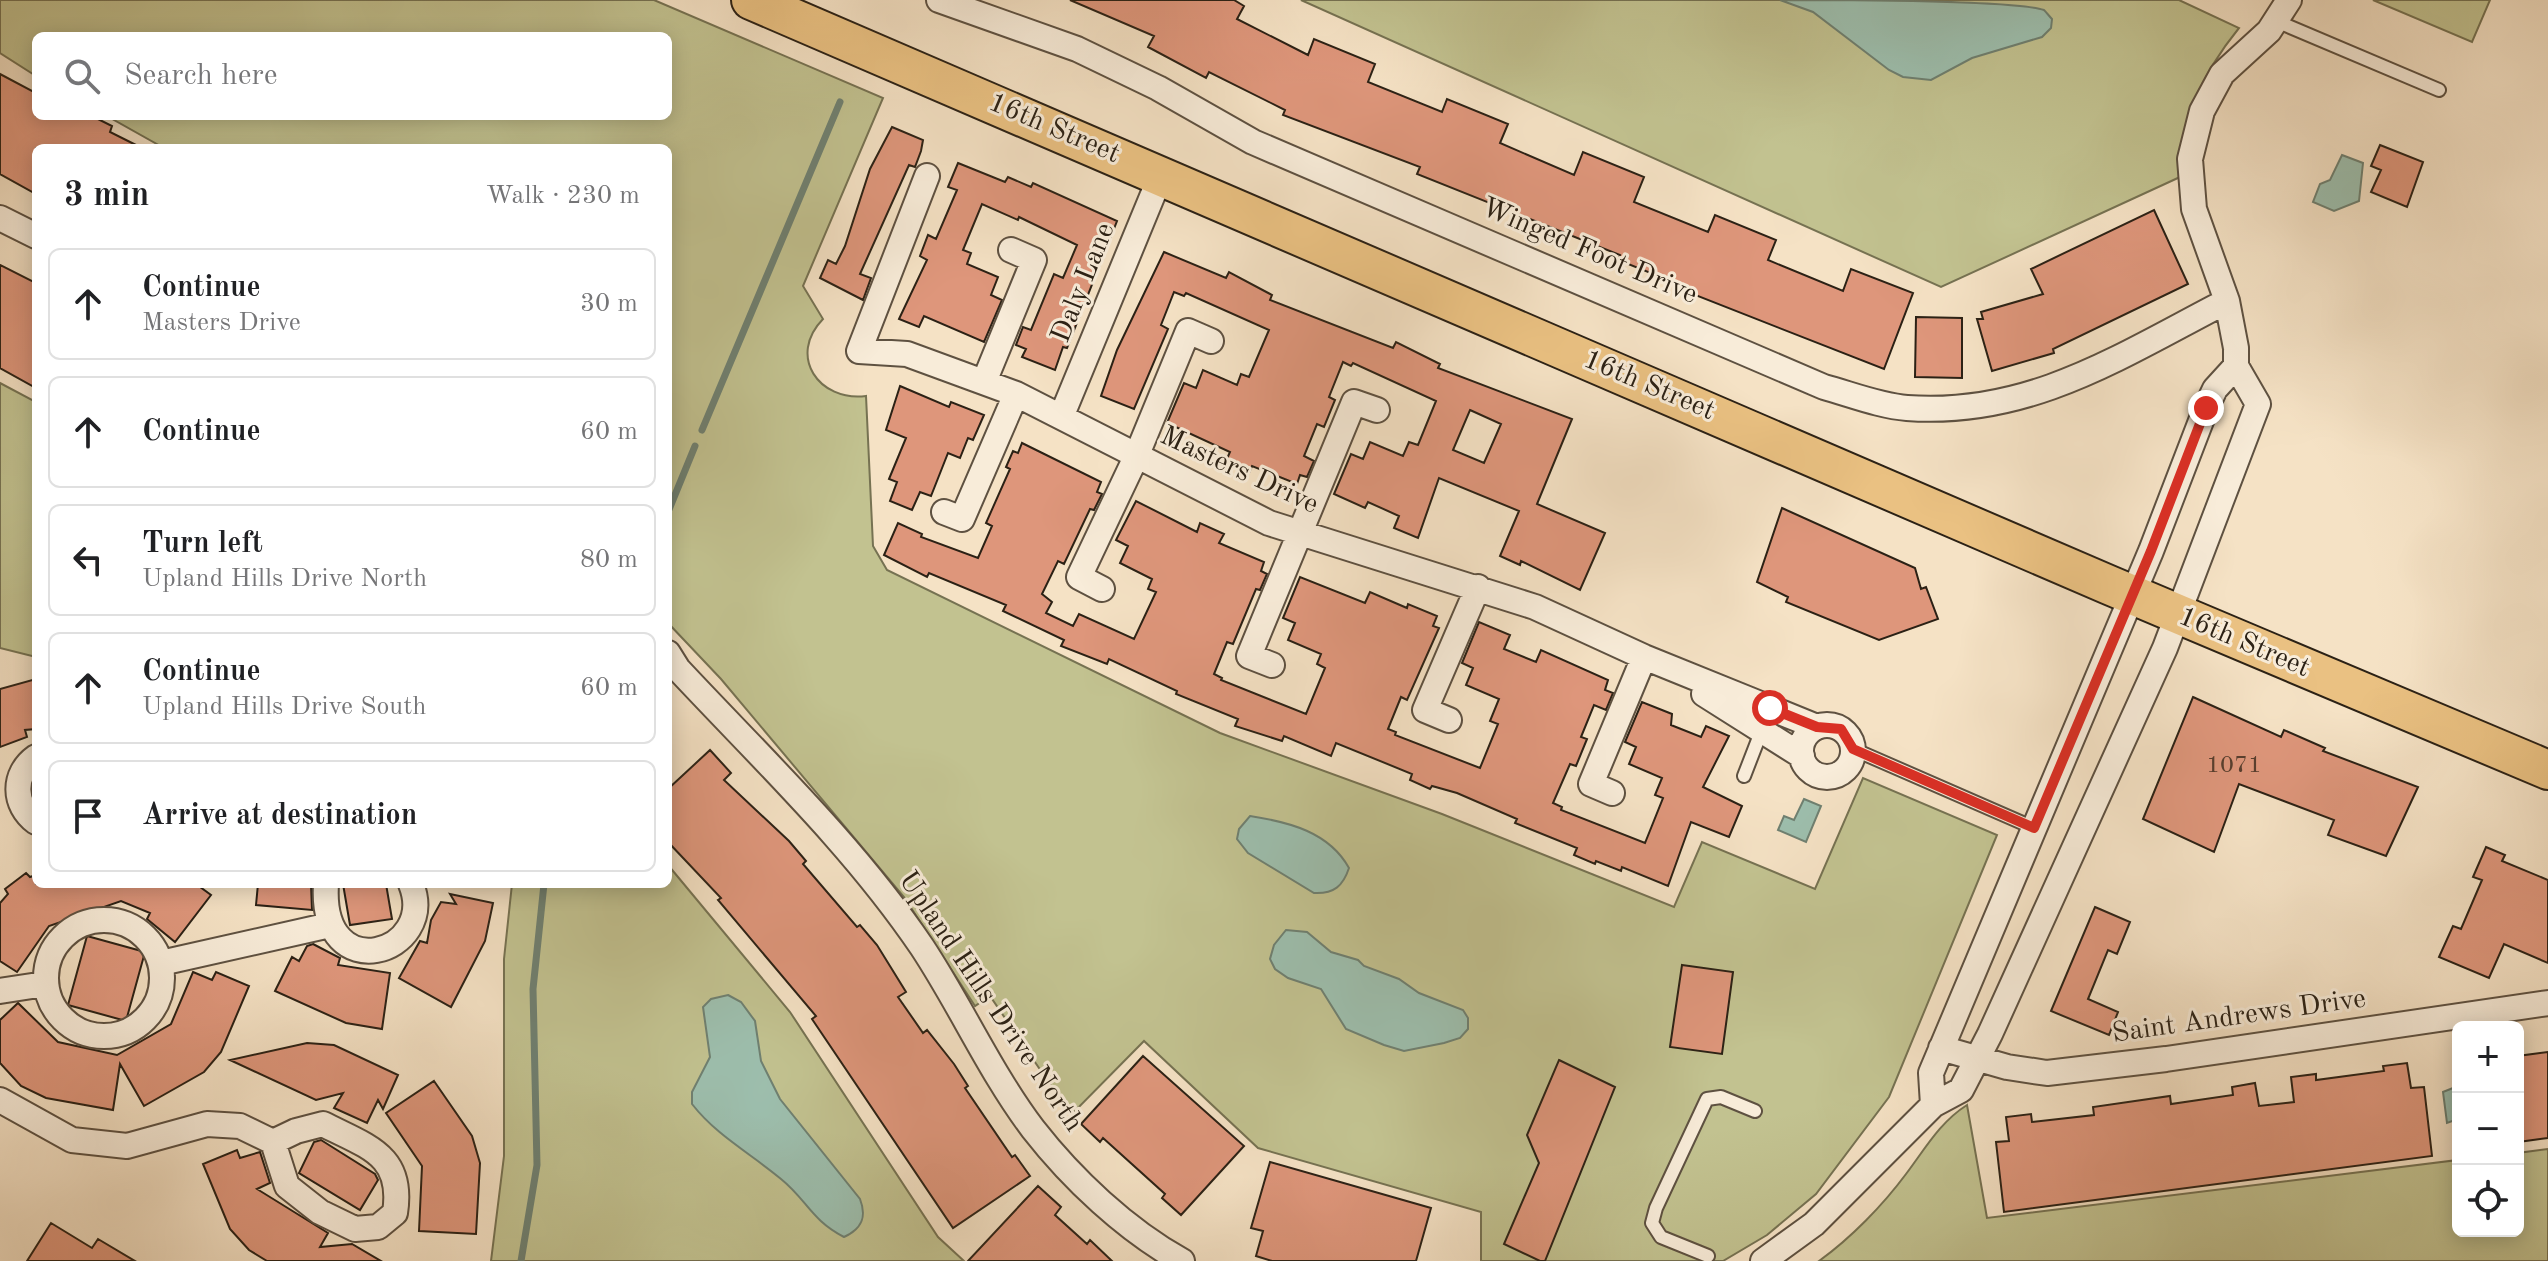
<!DOCTYPE html>
<html lang="en">
<head>
<meta charset="utf-8">
<style>
  body { margin:0; font-family:"Old Standard TT",serif; background:#f6f6f6; color:#202124 }
  .controls { position:absolute; right:24px; bottom:24px; display:grid; overflow:hidden; border-radius:12px; box-shadow:0 4px 20px #0003 }
  .controls button { width:72px; height:72px; display:grid; place-items:center; padding:0; border:0; border-bottom:2px solid #e0e0e0; background:#fff; color:#202124; font:40px sans-serif }
  .stop { position:absolute; width:24px; height:24px; margin:-18px; border:6px solid #d93025; border-radius:50%; background:#fff }
  .stop.end { background:#d93025; border-color:#fff; box-shadow:0 2px 8px #0008 }
  .list { margin:0; padding:0; list-style:none }
  h2 { display:flex; justify-content:space-between; align-items:center; height:104px; margin:0; padding:0 32px; font-size:34px }
  h2 small { font-size:26px; font-weight:400; color:#757577 }
  .list li { display:grid; grid-template-columns:52px 1fr auto; gap:24px; align-items:center; box-sizing:border-box; height:112px; margin:0 16px 16px; padding:0 16px; border:2px solid #e0e0e0; border-radius:12px }
  .list b { display:block; font-size:30px; white-space:nowrap }
  .list p { margin:0; font-size:26px; white-space:nowrap; color:#757577 }
  .list em { font-size:26px; font-style:normal; color:#757577 }
  .icon { flex:none; width:44px; height:44px; fill:none; stroke:currentColor; stroke-width:2; stroke-linecap:round; stroke-linejoin:round }
  .map { position:relative; flex:none; width:2548px; height:1261px; overflow:hidden }
  .search { position:absolute; background:#fff; box-shadow:0 4px 20px #0003; left:32px; top:32px; width:640px; height:88px; display:flex; align-items:center; gap:20px; box-sizing:border-box; padding:0 28px; border-radius:12px; color:#757577; font-size:30px }
  .panel { position:absolute; background:#fff; box-shadow:0 4px 20px #0003; left:32px; top:144px; width:640px; height:744px; border-radius:12px }
  .map>svg:first-child { display:block }
  .green { fill:#c2c290; stroke:#767252; stroke-width:2 }
  .water { fill:#9dbfae; stroke:#6f8071; stroke-width:2 }
  .lines { fill:none; stroke-linecap:round; stroke-linejoin:round }
  .stream { stroke:#6f8071; stroke-width:7 }
  .building { fill:#de967b; stroke:#2b2115; stroke-width:2; fill-rule:evenodd }
  .service-casing { stroke:#5e5141; stroke-width:16 }
  .minor-casing { stroke:#5e5141; stroke-width:28 }
  .primary-casing { stroke:#2b2115; stroke-width:42 }
  .service { stroke:#f8ecd9; stroke-width:12 }
  .minor { stroke:#f8ecd9; stroke-width:24 }
  .primary { stroke:#eac182; stroke-width:38 }
  .route { stroke:#d93025; stroke-width:10 }
  .labels { text-anchor:middle; dominant-baseline:central; stroke-width:6; stroke-linejoin:round; paint-order:stroke }
  .number-label { font-size:24px; fill:#583e2e }
  .street-label { font-size:28px; fill:#2b2115; stroke:#f8ecd9 }
</style>
</head>
<body>
<div class="map">
<svg width="2548" height="1261" viewBox="0 0 2548 1261">
  <rect width="100%" height="100%" fill="#f5e2c5"/>
  <filter id="stains"><feTurbulence type="fractalNoise" baseFrequency=".0025" numOctaves="4"/><feColorMatrix values="0 0 0 0 .2 0 0 0 0 .09 0 0 0 0 .02 0 0 0 .5 -.17"/></filter>
  <radialGradient id="worn" r=".72"><stop offset=".6" stop-color="#630" stop-opacity="0"/><stop offset="1" stop-color="#630" stop-opacity=".3"/></radialGradient>
  <path class="green" d="M0 0H654L883 98 803 286 823 319C787 356 819 402 866 396L873 546 887 570 1220 733 1442 814 1674 907 1702 842 1815 889 1863 778 1997 835 1889 1097 1816 1194 1767 1235 1723 1261H1481V1212L1258 1148 1144 1041 1071 1115 990 996 975 1006 904 897 721 679 668 623V148H164L107 116H668V36H36V76L0 53Z
    M1301 0H2179L2239 28C2204 71 2179 122 2180 177L1941 287Z
    M2373 0H2490L2472 42Z
    M0 383 36 402V657L0 648Z
    M668 865 790 1012 938 1237 964 1261H491L504 1156V959L512 884H668Z
    M1967 1105 1987 1218 2458 1160V1231H2518V1153L2548 1149V1261H1819C1851 1238 1883 1205 1906 1174 1925 1149 1940 1122 1967 1105Z"/>
  <path class="water" d="M1780 0C1825 0 2014 0 2044 10 2047 13 2049 16 2052 19L2051 28 2042 37 1972 58 1931 80 1903 77 1889 70 1813 12Z
    M2342 155 2363 163 2359 201 2334 211 2313 202 2320 184 2330 180Z
    M1804 799 1821 806 1806 842 1778 830 1784 816 1794 820Z
    M1250 816C1289 822 1329 832 1349 868 1343 886 1334 894 1314 893L1248 853 1237 839 1239 829Z
    M1286 930 1307 932 1331 952 1358 960 1364 966 1399 979 1419 993 1463 1010 1468 1018V1029L1460 1038 1444 1043 1404 1051 1384 1045 1346 1029 1321 989 1288 978 1275 969 1270 959 1274 945Z
    M728 995 741 1002 755 1021 761 1061 780 1099 860 1199C867 1217 862 1229 844 1237 811 1220 807 1200 781 1179 750 1153 717 1136 692 1104V1092L710 1057 703 1007 711 999Z
    M2458 1086V1119L2447 1123 2443 1092Z"/>
  <g class="lines">
    <path class="stream" d="M702 430 840 102
      M668 512 695 446
      M521 1261 537 1165 533 989 544 884"/>
  </g>
  <path class="building" d="M1070 0H1234L1244 6 1237 19 1308 55 1314 39 1375 64 1368 82 1442 112 1447 99 1508 124 1500 143 1574 175 1583 152 1644 177 1634 202 1708 232 1715 215 1776 240 1768 260 1843 291 1851 269 1913 293 1884 369 1685 291 1686 287 1618 260 1620 255 1417 174 1420 167 1283 115 1285 110 1209 72 1206 78 1148 47 1154 36Z
    M0 74 36 93V116H92L112 126 110 132 142 148H36V194L0 174Z
    M892 127 923 140 921 151 915 167 909 165 860 274 871 278 863 300 820 278 828 260 836 264 845 246 870 169Z
    M2380 145 2423 162 2407 207 2371 192 2381 170 2371 166Z
    M958 163 1005 182 1008 177 1031 187 1033 183 1117 221 1067 348 1063 347 1055 370 1022 357 1026 349 1016 345 1023 327 1031 330 1054 274 1063 278 1077 245 1019 217 1018 220 982 204 963 250 971 253 967 264 998 277 991 295 1002 300 984 342 924 316 919 327 899 319 927 260 920 256 928 235 936 239 957 190 948 187Z
    M2154 210 2188 284 2053 349 2054 353 1992 371 1977 319H1983L1981 312 2043 294 2031 269Z
    M1164 252 1226 278 1229 272 1272 295 1270 300 1393 348 1396 342 1440 364 1438 368 1572 419 1537 504 1605 533 1580 590 1521 561 1520 565 1500 556 1519 511 1439 478 1418 538 1394 528 1399 516 1368 502 1365 508 1334 494 1351 454 1363 459 1370 442 1403 456 1409 442 1418 445 1436 401 1353 363 1351 366 1343 362 1329 397 1335 400 1324 427 1317 424 1304 456 1314 461 1307 477 1300 475 1297 484 1252 466 1249 473 1225 463 1230 452 1167 423 1184 383 1196 388 1203 370 1237 385 1241 374 1249 377 1269 330 1186 293 1184 296 1174 292 1161 325 1168 329 1134 409 1101 396 1117 350ZM1470 410 1501 424 1484 463 1453 450Z
    M0 265 36 283V388L0 368Z
    M1916 317 1962 318V378L1915 377Z
    M900 386 949 407 951 402 984 415 973 440 968 438 960 458 948 453 931 496 920 492 912 510 890 501 897 482 889 479 906 438 886 430Z
    M1022 443 1101 482 1097 492 1102 494 1094 510 1090 509 1064 564 1058 561 1042 594 1052 602 1046 613 1073 626 1079 614 1134 639 1156 592 1148 589 1152 579 1120 563 1128 546 1116 540 1136 501 1197 532 1200 523 1224 534 1219 543 1264 562 1261 571 1267 574 1260 590 1256 589 1233 644 1227 642 1214 674 1222 678 1221 680 1306 714 1325 668 1317 664 1321 654 1288 640 1295 623 1283 618 1300 577 1365 603 1370 592 1407 608 1408 604 1437 616 1433 626 1439 628 1407 700 1401 697 1388 729 1396 732 1395 735 1480 768 1498 724 1490 721 1499 699 1466 685 1473 668 1462 663 1479 622 1510 635 1504 649 1536 662 1541 650 1608 680 1605 690 1613 693 1606 710 1594 705 1581 737 1587 739 1576 766 1570 764 1553 803 1562 807 1561 810 1645 843 1663 798 1655 795 1662 778 1629 764 1636 747 1625 742 1642 702 1672 714 1671 725 1701 737 1706 726 1729 736 1703 787 1742 806 1729 837 1691 822 1668 886 1622 867 1621 871 1596 861 1595 864 1574 855 1577 848 1515 823 1517 819 1457 793 1432 786 1430 789 1410 780 1412 774 1336 743 1331 756 1284 736 1282 741 1235 726 1238 719 1176 694 1177 691 1109 659 1107 664 1061 646 1064 640 1003 611 1006 605 929 573 927 577 884 555 898 523 922 534 921 537 978 558 992 526 986 523 1010 469 1006 467 1013 451 1018 453Z
    M1782 508 1915 568 1921 589 1926 587 1938 619 1879 640 1786 602 1788 597 1757 582Z
    M36 679V729L25 730 27 737 0 747V689Z
    M2193 697 2281 737 2284 730 2325 748 2323 751 2418 787 2386 856 2328 835 2334 820 2239 784 2214 852 2143 819Z
    M710 750 731 773 724 780 789 841 806 861 803 864 857 927 860 925 877 945 906 992 898 997 923 1033 927 1030 954 1064 968 1086 965 1088 1012 1157 1015 1155 1030 1176 953 1228 812 1019 816 1016 718 900 721 898 668 842V789Z
    M2486 847 2505 855 2502 861 2548 880V963L2504 944 2489 978 2439 957 2453 926 2461 929 2482 880 2473 877Z
    M26 873 30 877 36 875V884H196L211 895 175 942 147 919 150 913 121 901 49 926 17 972 0 961V903L8 894 5 889Z
    M258 884H311L312 910 256 905Z
    M343 884H386L392 919 350 925Z
    M450 894 493 903 485 941 451 1007 399 978 420 941 427 943 431 920 441 902 456 904Z
    M2095 907 2130 922 2117 954 2108 950 2088 999 2118 1012 2109 1035 2051 1011Z
    M87 936 145 952 126 1021 68 1005Z
    M313 944 340 958 338 965 390 973 382 1029 346 1023 275 991 292 957 299 961 307 946Z
    M1682 965 1733 972 1722 1054 1670 1047Z
    M193 972 212 980 216 972 249 986 221 1052 204 1072 144 1106 120 1064 113 1110 46 1098 21 1086 0 1063V1020L18 1003 58 1042 117 1055 171 1024Z
    M307 1043 334 1045 398 1075 383 1109 378 1100 367 1123 334 1108 343 1093 316 1100 230 1060Z
    M2548 1052V1138L2518 1142V1056Z
    M1143 1056 1244 1146 1181 1215 1162 1198 1165 1194 1103 1138 1100 1142 1081 1124Z
    M1559 1060 1615 1087 1545 1261H1540L1504 1244 1539 1163 1527 1135Z
    M2407 1063 2411 1088 2424 1087 2432 1156 2004 1212 1996 1142 2009 1141 2006 1117 2031 1114 2032 1122 2094 1115 2093 1107 2170 1096 2171 1104 2233 1095 2232 1087 2255 1083 2259 1106 2294 1102 2291 1077 2316 1074V1080L2384 1071 2383 1066Z
    M434 1081 472 1136 480 1163 476 1234 419 1231 422 1166 386 1113Z
    M321 1140 375 1174 378 1180 360 1210 299 1173 314 1142Z
    M237 1150 240 1158 260 1152 270 1183 257 1189 328 1233 320 1247 352 1244 381 1261H267L249 1250 230 1229 203 1164Z
    M1270 1162 1431 1208 1416 1261H1272L1256 1256 1263 1231 1251 1228Z
    M1038 1186 1061 1207 1055 1215 1087 1244 1090 1240 1112 1261H968Z
    M51 1223 92 1248 98 1239 135 1261H27Z"/>
  <g class="lines">
    <defs>
      <path id="service" d="M2276 21 2439 90
        M1853 749 2034 828
        M1744 776 1763 727
        M1708 1256 1661 1237 1652 1223 1656 1208 1707 1099 1721 1097 1755 1111"/>
      <path id="minor" d="M939 0 1077 49 1158 88 1253 142 1824 387C1850 394 1880 406 1907 408 2030 417 2122 355 2227 301
        M927 176 859 351 907 354 1016 394 1269 523 1535 607 1644 657 1817 727
        M0 218 36 236
        M984 382 1034 260 1011 250
        M1062 415 1161 175
        M944 512 962 519 1016 394
        M1102 589 1079 577 1136 457 1188 331 1211 341
        M668 653 678 669C762 759 853 845 922 947 961 1006 990 1072 1033 1129 1072 1179 1126 1230 1182 1261
        M1272 665 1249 656 1354 402 1377 410
        M1704 694 1802 756
        M1449 720 1425 710 1478 587
        M1801 751a26 26 0 1 1 52 0a26 26 0 1 1-52 0Z
        M36 757C12 774 13 805 36 822
        M1612 793 1591 784 1644 657
        M326 884C319 990 439 954 411 884
        M46 978a58 58 0 1 1 116 0a58 58 0 1 1-116 0Z
        M161 963 330 925
        M0 991 45 984
        M1941 1048 2007 1067 2047 1073 2166 1059 2548 1003
        M0 1100 72 1140 127 1146 207 1124 240 1126 273 1142
        M1933 1105 1931 1073 2151 551 2206 408 2215 389 2236 366
        M323 1124C368 1147 404 1155 395 1213L378 1227 355 1229 320 1212 287 1186 273 1142 296 1131Z
        M1763 1261 1814 1224 1933 1105 1961 1090 1990 1034 2165 648 2258 404 2236 366V348L2227 301 2194 209 2190 159 2202 111 2222 74 2269 31 2289 0"/>
      <path id="primary" d="M751 0 2109 585 2548 770"/>
    </defs>
    <use href="#service" class="service-casing"/>
    <use href="#minor" class="minor-casing"/>
    <use href="#primary" class="primary-casing"/>
    <use href="#service" class="service"/>
    <use href="#minor" class="minor"/>
    <use href="#primary" class="primary"/>
  </g>
  <g class="lines">
    <path class="route" d="M1770 708 1817 727 1841 729 1853 749 2034 828 2151 551 2206 408"/>
  </g>
  <g class="labels">
    <g class="number-label">
      <text x="2234" y="766">1071</text>
    </g>
    <g class="street-label">
      <text transform="translate(1054 129) rotate(23)">16th Street</text>
      <text transform="translate(1589 252) rotate(23)">Winged Foot Drive</text>
      <text transform="translate(1084 283) rotate(-68)">Daly Lane</text>
      <text transform="translate(1649 386) rotate(23)">16th Street</text>
      <text transform="translate(1239 471) rotate(25)">Masters Drive</text>
      <text transform="translate(2244 643) rotate(23)">16th Street</text>
      <text transform="translate(990 1002) rotate(56)">Upland Hills Drive North</text>
      <text transform="translate(2239 1017) rotate(-8)">Saint Andrews Drive</text>
    </g>
  </g>
  <rect width="100%" height="100%" filter="url(#stains)"/>
  <rect width="100%" height="100%" fill="url(#worn)"/>
</svg>
<div class="controls">
<button>+</button>
<button>−</button>
<button><svg class="icon" aria-label="locate" viewBox="0 0 24 24"><circle cx="12" cy="12" r="6"/><path d="M12 2v4M12 18v4M2 12h4M18 12h4"/></svg></button>
</div>
<div class="stop" style="left:1770px;top:708px"></div>
<div class="stop end" style="left:2206px;top:408px"></div>
<div class="search"><svg class="icon" aria-label="search" viewBox="0 0 24 24"><circle cx="10" cy="10" r="6"/><path d="M15 15l6 6"/></svg>Search here</div>
<section class="panel">
<h2>3 min<small>Walk · 230 m</small></h2>
<ul class="list">
<li><svg class="icon" aria-label="ahead" viewBox="0 0 24 24"><path d="M12 20V5M6 11l6-6 6 6"/></svg><div><b>Continue</b><p>Masters Drive</p></div><em>30 m</em></li>
<li><svg class="icon" aria-label="ahead" viewBox="0 0 24 24"><path d="M12 20V5M6 11l6-6 6 6"/></svg><div><b>Continue</b></div><em>60 m</em></li>
<li><svg class="icon" aria-label="left" viewBox="0 0 24 24"><path d="M17 20v-9H6M10 6l-5 5 5 5"/></svg><div><b>Turn left</b><p>Upland Hills Drive North</p></div><em>80 m</em></li>
<li><svg class="icon" aria-label="ahead" viewBox="0 0 24 24"><path d="M12 20V5M6 11l6-6 6 6"/></svg><div><b>Continue</b><p>Upland Hills Drive South</p></div><em>60 m</em></li>
<li><svg class="icon" aria-label="arrive" viewBox="0 0 24 24"><path d="M6 21V4h12l-3 4 3 4H6"/></svg><div><b>Arrive at destination</b></div></li>
</ul>
</section>
</div>
</body>
</html>
